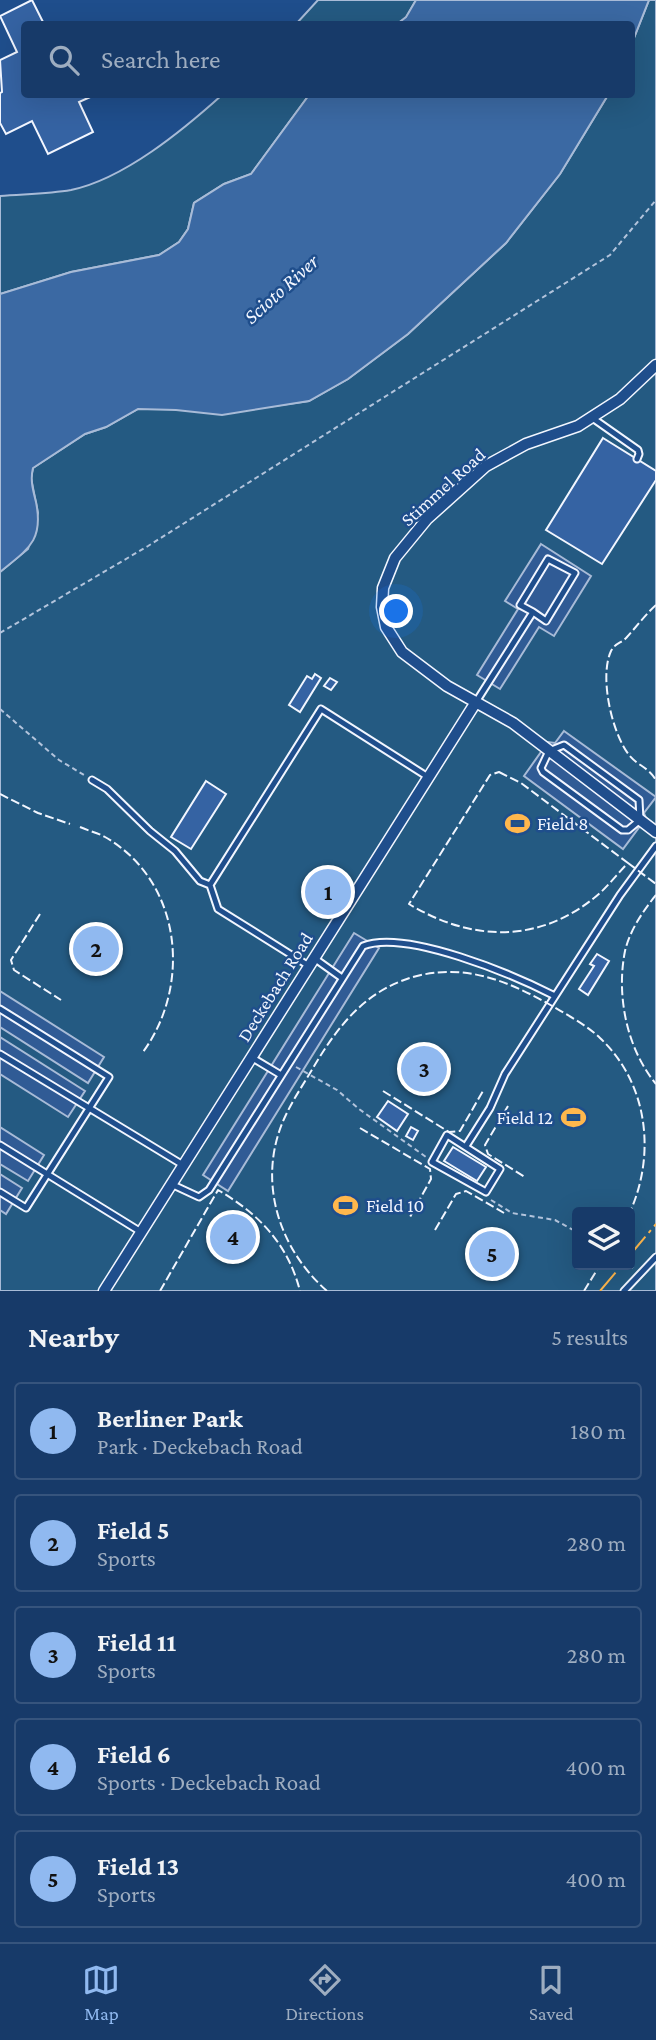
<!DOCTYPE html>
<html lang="en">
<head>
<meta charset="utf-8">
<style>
  body { margin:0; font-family:"Crimson Pro",serif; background:#20416f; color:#f1f3f6 }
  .controls { position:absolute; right:21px; bottom:21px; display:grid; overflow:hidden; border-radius:7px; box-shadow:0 7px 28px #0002 }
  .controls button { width:63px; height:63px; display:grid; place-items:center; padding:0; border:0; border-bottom:2px solid #36547d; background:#173a69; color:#f1f3f6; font:35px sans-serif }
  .you { position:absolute; left:397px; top:612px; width:24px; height:24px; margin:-18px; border:5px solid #fff; border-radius:50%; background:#1a73e8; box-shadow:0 0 0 10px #1a73e833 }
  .badge { display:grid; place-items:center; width:46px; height:46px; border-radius:50%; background:#90b9f0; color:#111; font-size:23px; font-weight:700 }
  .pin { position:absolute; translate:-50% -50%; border:4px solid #fff; box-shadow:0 2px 7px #0006 }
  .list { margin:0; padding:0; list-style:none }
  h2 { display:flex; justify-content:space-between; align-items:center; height:91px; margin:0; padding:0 28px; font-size:30px }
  h2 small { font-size:23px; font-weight:400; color:#9eadc0 }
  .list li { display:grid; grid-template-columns:46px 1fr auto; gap:21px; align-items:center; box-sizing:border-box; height:98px; margin:0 14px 14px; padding:0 14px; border:2px solid #36547d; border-radius:7px }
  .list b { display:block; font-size:26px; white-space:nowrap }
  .list p { margin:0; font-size:23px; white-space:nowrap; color:#9eadc0 }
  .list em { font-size:23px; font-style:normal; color:#9eadc0 }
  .icon { flex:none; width:38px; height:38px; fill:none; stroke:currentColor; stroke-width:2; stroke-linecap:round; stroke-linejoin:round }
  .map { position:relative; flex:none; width:656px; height:1291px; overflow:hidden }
  .search { position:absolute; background:#173a69; box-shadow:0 7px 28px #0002; left:21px; right:21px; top:21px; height:77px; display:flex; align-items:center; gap:18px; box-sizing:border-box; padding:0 24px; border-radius:7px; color:#9eadc0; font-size:26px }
  .sheet { height:651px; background:#173a69 }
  nav { display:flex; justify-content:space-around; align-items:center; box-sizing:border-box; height:98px; border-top:2px solid #36547d; background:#173a69; font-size:19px; color:#9eadc0 }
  nav a { display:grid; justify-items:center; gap:4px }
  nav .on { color:#90b9f0 }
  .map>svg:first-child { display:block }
  .green { fill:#245a82; stroke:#a8bbd7; stroke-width:2; fill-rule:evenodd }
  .parking { fill:#305b95; stroke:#a8bbd7; stroke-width:2 }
  .water { fill:#3b69a3; stroke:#a8bbd7; stroke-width:2 }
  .building { fill:#3563a3; stroke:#f2f6ff; stroke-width:2 }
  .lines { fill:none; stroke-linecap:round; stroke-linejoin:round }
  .lane-casing { stroke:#f2f6ff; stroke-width:9 }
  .street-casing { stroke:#f2f6ff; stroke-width:13 }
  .path { stroke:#b3c4dc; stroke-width:2; stroke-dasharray:5 3.5; stroke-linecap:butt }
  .lane { stroke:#1f4e8c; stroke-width:5 }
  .street { stroke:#1f4e8c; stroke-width:10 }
  .fence { stroke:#f2f6ff; stroke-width:2; stroke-dasharray:9 3.5; stroke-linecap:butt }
  .power { stroke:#ffb74d; stroke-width:2; stroke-dasharray:24 5 3.5 5; stroke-linecap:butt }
  .labels { text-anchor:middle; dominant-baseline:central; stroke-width:5; stroke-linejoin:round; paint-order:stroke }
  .street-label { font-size:19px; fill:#f2f6ff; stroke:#1f4e8c }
  .poi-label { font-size:19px; fill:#f2f6ff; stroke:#1f4e8c; text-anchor:start }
  .water-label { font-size:21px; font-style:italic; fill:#f2f6ff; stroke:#1f4e8c }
</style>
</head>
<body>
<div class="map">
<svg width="656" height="1291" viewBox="0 0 656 1291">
  <rect width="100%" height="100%" fill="#1f4e8c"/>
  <path class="green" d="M318 0H416L406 18 397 24H296Z
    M649 0H656V1291H0V572L28 549 38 513 31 478 33 468 85 434 106 427 138 409 267 407 309 401 348 379 408 334 506 243 560 174 608 95 632 94V43ZM577 1212H630V1265H577Z
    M222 95H309L251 174 224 184 194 203 188 229 179 242 159 255 71 272 0 294V196C23 194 48 194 71 190 124 179 183 130 222 95Z"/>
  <path class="parking" d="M541 544 591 576 554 636 539 627 500 689 477 675 518 609 505 601Z
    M564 731 656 797 644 813 646 818 623 849 524 776 548 742 555 743Z
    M354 933 379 948 228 1191 203 1175Z
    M0 991 104 1057 88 1083 0 1027Z
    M0 1037 85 1091 68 1117 0 1074Z
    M0 1127 44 1155 28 1181 0 1164Z
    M0 1174 22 1188 6 1214 0 1210Z"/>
  <path class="water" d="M416 0H649L632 43V24H397L406 17Z
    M309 95H608L560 174 506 243 408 334 348 379 309 401 222 415 176 410 138 409 106 427 85 434 33 468C30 480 33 490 36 502 44 541 28 549 0 572V294L71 272 159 255 179 242 188 229 194 203 224 184 251 174Z"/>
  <path class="building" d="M32 0 44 24H24V94H97L79 102 93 132 48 154 32 121 6 134 0 123V93L2 92 0 60 17 52 0 16Z
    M603 438 656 471V480L602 564 546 530Z
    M315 674 321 678 300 712 289 705 307 676 312 679Z
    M330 678 337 682 331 690 324 686Z
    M206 781 226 794 191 849 171 837Z
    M597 954 609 961 588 995 579 989 594 966 590 964Z
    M388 1101 408 1114 397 1131 377 1117Z
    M411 1127 418 1131 413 1140 406 1136Z
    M453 1147 486 1167 477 1181 444 1161Z"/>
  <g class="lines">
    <defs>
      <path id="lane" d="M591 417 638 450 639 454 637 459
        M476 702 533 612 546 621 575 573 548 559 520 605 533 612
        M564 745 639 800 640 820 628 830H622L543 772 541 768 549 751Z
        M92 780 107 789 150 831 175 851 200 881 210 885
        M314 958 342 978
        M309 966 218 909 210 885 321 709 428 777
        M0 1009 109 1077 26 1208 0 1192
        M0 1054 183 1165
        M251 1057 281 1075
        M447 1135 500 1169 486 1192 432 1162Z
        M0 1145 141 1232
        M466 1146 490 1108 505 1074 620 895 656 846
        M171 1184 199 1197 209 1190 363 946C406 929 514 975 555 996
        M624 1291 656 1257"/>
      <path id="street" d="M656 365 620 399 578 426 526 444 486 466 427 519 395 558 383 588 382 607 386 627 402 652 447 686 513 723 656 832
        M104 1291 476 702"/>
    </defs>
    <use href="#lane" class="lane-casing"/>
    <use href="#street" class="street-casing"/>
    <path class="path" d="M0 633 148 546 610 255 656 200
      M0 709 59 760 84 775
      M296 1067 337 1090 359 1109 426 1157
      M491 1200 512 1213 555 1220 577 1232
      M629 1265 634 1269"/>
    <use href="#lane" class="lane"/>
    <use href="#street" class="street"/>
    <path class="fence" d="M656 605C645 615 637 626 627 637 622 643 615 643 611 651 599 677 612 733 629 755 638 766 647 766 656 780
      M499 772 521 783 628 863C617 874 607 888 594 898 537 944 470 941 409 904L490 775Z
      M0 794 38 813 70 824
      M80 827C89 831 98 833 105 837 182 881 192 985 143 1052
      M628 863 656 884
      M656 895C643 911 630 930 625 951 616 996 627 1049 656 1084
      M40 914 11 960 14 970 61 1000
      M383 1091 449 1132 460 1131 483 1091
      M508 1106 485 1145 488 1154 525 1177
      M360 1128 430 1169 431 1179 410 1217
      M435 1230 456 1194 466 1191 504 1213
      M160 1291 218 1190C259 1214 288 1244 300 1291
      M327 1291C278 1248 257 1180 284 1119 292 1101 303 1085 313 1068 339 1024 368 987 421 975 468 965 507 981 547 1003 565 1014 584 1023 600 1038 648 1083 656 1154 630 1212
      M584 1291 600 1265"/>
    <path class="power" d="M630 1255 656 1224
      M600 1291 622 1265"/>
  </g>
  <defs>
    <symbol id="stadium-bare" viewBox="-9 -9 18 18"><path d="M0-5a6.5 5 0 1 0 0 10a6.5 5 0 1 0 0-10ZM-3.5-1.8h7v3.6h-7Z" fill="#ffb74d" stroke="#1f4e8c" stroke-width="2.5" paint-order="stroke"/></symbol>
  </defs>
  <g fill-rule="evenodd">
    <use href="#stadium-bare" x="500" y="806" width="35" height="35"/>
    <use href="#stadium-bare" x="556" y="1100" width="35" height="35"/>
    <use href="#stadium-bare" x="328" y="1188" width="35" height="35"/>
  </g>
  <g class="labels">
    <g class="street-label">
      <text transform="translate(443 487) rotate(-42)">Stimmel Road</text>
      <text transform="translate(275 987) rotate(-58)">Deckebach Road</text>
    </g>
    <g class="poi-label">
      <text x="537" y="823">Field 8</text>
      <text x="553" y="1117" text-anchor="end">Field 12</text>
      <text x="366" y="1205">Field 10</text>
    </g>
    <g class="water-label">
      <text transform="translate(281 289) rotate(-42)">Scioto River</text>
    </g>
  </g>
</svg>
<div class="controls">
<button><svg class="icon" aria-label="layers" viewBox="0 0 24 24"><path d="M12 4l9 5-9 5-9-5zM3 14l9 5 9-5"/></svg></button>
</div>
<div class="you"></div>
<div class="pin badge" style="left:328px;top:892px">1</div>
<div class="pin badge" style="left:96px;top:949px">2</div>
<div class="pin badge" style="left:424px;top:1069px">3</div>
<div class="pin badge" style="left:233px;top:1237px">4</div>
<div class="pin badge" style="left:492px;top:1254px">5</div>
<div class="search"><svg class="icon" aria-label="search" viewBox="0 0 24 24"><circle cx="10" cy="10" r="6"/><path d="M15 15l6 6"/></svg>Search here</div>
</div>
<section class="sheet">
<h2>Nearby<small>5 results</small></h2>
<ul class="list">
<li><span class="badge">1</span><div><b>Berliner Park</b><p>Park · Deckebach Road</p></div><em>180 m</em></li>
<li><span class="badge">2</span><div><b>Field 5</b><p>Sports</p></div><em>280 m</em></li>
<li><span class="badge">3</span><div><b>Field 11</b><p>Sports</p></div><em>280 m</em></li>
<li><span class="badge">4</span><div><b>Field 6</b><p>Sports · Deckebach Road</p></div><em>400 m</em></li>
<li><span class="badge">5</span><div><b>Field 13</b><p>Sports</p></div><em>400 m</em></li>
</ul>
</section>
<nav>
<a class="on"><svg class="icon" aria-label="map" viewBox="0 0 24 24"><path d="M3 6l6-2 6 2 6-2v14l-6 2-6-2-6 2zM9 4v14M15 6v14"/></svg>Map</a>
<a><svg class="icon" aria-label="directions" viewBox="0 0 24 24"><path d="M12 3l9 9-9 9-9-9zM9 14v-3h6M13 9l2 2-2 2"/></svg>Directions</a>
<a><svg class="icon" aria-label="saved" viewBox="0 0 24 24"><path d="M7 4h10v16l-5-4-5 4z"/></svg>Saved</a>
</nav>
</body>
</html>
